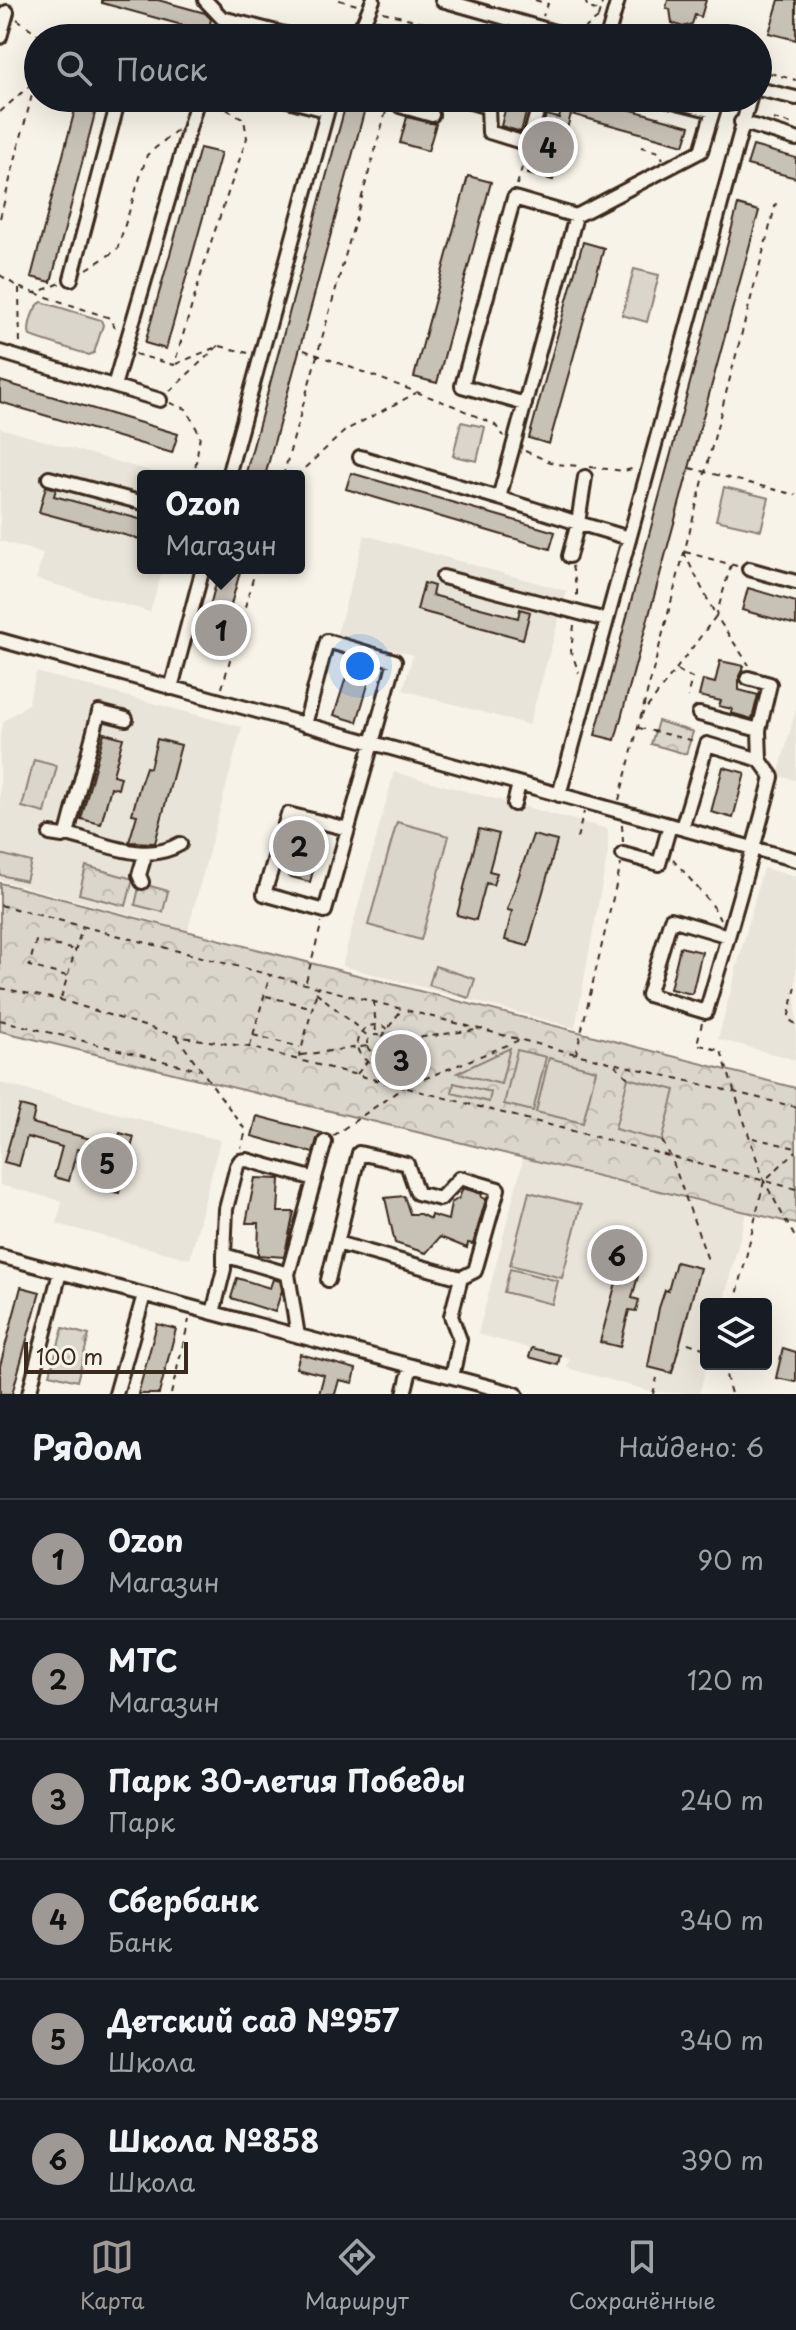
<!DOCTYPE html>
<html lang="ru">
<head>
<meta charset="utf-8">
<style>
  body { margin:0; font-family:"Playpen Sans",sans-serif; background:#242831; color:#f1f3f6 }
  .controls { position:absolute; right:24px; bottom:24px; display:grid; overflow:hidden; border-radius:8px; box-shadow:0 8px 32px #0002 }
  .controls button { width:72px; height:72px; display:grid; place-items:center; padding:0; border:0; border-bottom:2px solid #363941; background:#171b24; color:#f1f3f6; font:40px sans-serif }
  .scale { position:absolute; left:24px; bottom:20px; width:164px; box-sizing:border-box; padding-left:8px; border:4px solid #3b2a1e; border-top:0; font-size:22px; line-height:28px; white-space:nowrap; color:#3b2a1e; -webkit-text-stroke:6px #f7f3e8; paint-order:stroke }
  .you { position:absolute; left:360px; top:666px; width:28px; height:28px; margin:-20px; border:6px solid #fff; border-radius:50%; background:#1a73e8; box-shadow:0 0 0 12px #1a73e833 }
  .badge { display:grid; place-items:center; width:52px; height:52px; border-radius:50%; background:#9f9995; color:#111; font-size:26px; font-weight:700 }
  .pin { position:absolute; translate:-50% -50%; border:4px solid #fff; box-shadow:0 2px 8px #0006 }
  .popup { position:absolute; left:137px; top:470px; width:168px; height:104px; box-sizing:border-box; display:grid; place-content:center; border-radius:8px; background:#171b24; filter:drop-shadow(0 2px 6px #0005); font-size:26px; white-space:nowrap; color:#9ea1a6 }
  .popup b { font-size:30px; color:#f1f3f6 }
  .popup::after { content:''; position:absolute; left:50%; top:100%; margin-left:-16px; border:16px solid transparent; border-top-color:#171b24 }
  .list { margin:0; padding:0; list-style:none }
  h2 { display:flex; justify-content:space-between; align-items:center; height:104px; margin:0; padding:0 32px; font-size:34px }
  h2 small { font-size:26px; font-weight:400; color:#9ea1a6 }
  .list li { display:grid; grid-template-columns:52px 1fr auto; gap:24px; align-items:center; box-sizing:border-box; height:120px; padding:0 32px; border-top:2px solid #363941 }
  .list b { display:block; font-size:30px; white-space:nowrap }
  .list p { margin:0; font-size:26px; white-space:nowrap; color:#9ea1a6 }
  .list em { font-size:26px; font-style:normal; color:#9ea1a6 }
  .icon { flex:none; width:44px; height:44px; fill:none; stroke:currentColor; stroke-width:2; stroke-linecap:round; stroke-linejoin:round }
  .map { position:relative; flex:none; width:796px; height:1394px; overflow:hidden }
  .search { position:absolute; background:#171b24; box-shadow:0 8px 32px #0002; left:24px; right:24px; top:24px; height:88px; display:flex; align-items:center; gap:20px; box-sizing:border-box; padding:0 28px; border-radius:44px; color:#9ea1a6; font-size:30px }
  .sheet { height:824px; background:#171b24 }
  nav { display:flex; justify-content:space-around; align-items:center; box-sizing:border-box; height:112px; border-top:2px solid #363941; background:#171b24; font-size:22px; color:#9ea1a6 }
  nav a { display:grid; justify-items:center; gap:4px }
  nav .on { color:#9f9995 }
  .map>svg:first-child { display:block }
  .built { fill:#e9e4d9 }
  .forest { fill:url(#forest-crowns); stroke:#8b8074; stroke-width:2 }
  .pitch { fill:#dbd6cb; stroke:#8b8074; stroke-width:2 }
  .building { fill:#c8c1b6; stroke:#3b2a1e; stroke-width:2 }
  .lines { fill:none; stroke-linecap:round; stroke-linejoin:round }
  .minor-casing { stroke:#3b2a1e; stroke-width:18 }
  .path { stroke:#3b2a1e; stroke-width:2; stroke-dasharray:6 6; stroke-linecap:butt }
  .minor { stroke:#f7f3e8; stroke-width:12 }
</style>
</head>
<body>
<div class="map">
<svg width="796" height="1394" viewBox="0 0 796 1394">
  <defs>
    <pattern id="forest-crowns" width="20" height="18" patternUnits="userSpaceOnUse" patternTransform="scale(2)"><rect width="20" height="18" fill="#dbd6cb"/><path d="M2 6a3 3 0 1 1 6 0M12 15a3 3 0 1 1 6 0" fill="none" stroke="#bdb8ae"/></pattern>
  </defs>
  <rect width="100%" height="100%" fill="#f7f3e8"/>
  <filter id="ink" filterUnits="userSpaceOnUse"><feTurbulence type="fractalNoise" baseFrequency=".0125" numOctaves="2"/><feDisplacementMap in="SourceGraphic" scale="16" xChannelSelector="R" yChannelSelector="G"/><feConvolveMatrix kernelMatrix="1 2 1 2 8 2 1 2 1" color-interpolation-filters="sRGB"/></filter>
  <g filter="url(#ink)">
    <path class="built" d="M0 428 167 476H143V568H163L150 612 36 579 43 553 0 541Z
      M365 535 567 591 529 725 403 690 413 655 337 634Z
      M36 672 242 727 188 930 0 880V736L4 721 28 704Z
      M796 709V780L778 776Z
      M394 772 608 829V852L575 1028 342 966Z
      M763 868 796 876V1060L718 1039Z
      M0 1083 220 1140 190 1259 57 1224 62 1201 0 1185Z
      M530 1133 748 1206 723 1304H706L707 1364 699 1394 653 1392 567 1368 569 1359 478 1334Z"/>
    <path class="forest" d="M658 721 693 732 686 754 651 744Z
      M86 866 133 879 126 906 79 894Z
      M0 883 796 1088V1224L0 1031Z
      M140 883 168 891 163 912 135 905Z
      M63 1328 89 1335 77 1381 50 1374Z"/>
    <path class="pitch" d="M634 269 659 275 647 322 622 315Z
      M42 302 101 320 103 325 94 353 89 355 30 336C27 327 33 306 42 302Z
      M461 422 485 427 477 461 453 456Z
      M724 487 769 498 761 530 716 520Z
      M34 760 57 766 45 813 22 807Z
      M397 822 449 836 421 940 368 925Z
      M0 854 31 862 26 881 0 875Z
      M435 966 475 979 469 998 429 985Z
      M510 1048 501 1084 457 1073Z
      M517 1050 546 1057 533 1111 504 1104Z
      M549 1058 596 1070 583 1123 536 1112Z
      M628 1078 675 1090 662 1141 615 1129Z
      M454 1083 491 1092 489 1102 452 1093Z
      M529 1192 581 1205 562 1278 510 1265Z
      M510 1269 558 1281 552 1304 504 1292Z"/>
    <path class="building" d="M102 0H158L205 13 211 19 210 24 250 35 249 38H198L200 30 102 3Z
      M668 0H706L701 17 695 15 692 24 683 27 672 23 670 9 666 8Z
      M779 0H796V40L769 33Z
      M78 98H99L51 282 31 277Z
      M508 98H530L521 132 501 126Z
      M565 98H588L690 126 684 145 571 114 553 180 528 174 546 115 559 118Z
      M347 100 366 105 265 476H245Z
      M407 117 436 124 428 151 400 143Z
      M753 146 796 158V178L747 165Z
      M200 148 221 153 166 349 145 343Z
      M468 176 491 182 437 383 414 377Z
      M738 205 759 211 615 740 595 735Z
      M583 242 604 248 549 444 529 438Z
      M0 381 178 434 172 453 0 402Z
      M351 473 555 532 550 549 346 489Z
      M46 486 56 489 54 496 143 520V540L39 512Z
      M220 568H241L223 634 204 629Z
      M424 583 434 586 432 595 518 618 520 609 530 612 523 639 417 610Z
      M748 588 796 602V625L742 610Z
      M720 661 744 666 739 676V690L758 695 752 719 731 713 732 709 719 706 721 701 699 696 703 680 715 683Z
      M348 671 370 678 357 722 334 715Z
      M104 733 123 738 113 775 121 777 118 789 111 787 101 824 81 819Z
      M157 739 181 745 155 843 129 842 137 815 132 814 140 785 146 767 150 768Z
      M723 767 745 773 733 818 711 812Z
      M479 829 499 834 489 871 497 873 493 885 486 883 476 920 457 915Z
      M299 831 322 837 310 882 288 876Z
      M533 835 557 841 528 946 505 940 512 911 507 910Z
      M680 947 702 952 692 994 670 989Z
      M20 1106 35 1110 32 1123 116 1146 120 1133 134 1137 119 1193 105 1190 113 1159 77 1149 69 1181 54 1177 62 1147 27 1137 19 1166 4 1162Z
      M257 1116 322 1133 317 1139 313 1153 252 1136Z
      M255 1178 280 1179 278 1212H294L284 1257 258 1255 259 1223H246Z
      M463 1188 482 1194 481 1197 486 1199 473 1244 468 1243 467 1248 440 1237 426 1253 395 1243 385 1198 404 1196 410 1214H420L430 1219 431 1215 448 1220 451 1203 459 1198Z
      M623 1256 642 1261 632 1298 639 1300 636 1311 629 1310 620 1347 600 1342Z
      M676 1262 700 1268 672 1373 648 1367 659 1308 665 1290 668 1291Z
      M237 1278 270 1288 273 1279 280 1281 282 1290 275 1312 231 1298Z
      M21 1287 40 1292 12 1394H0V1366Z
      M157 1324 176 1329 159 1394H138Z
      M532 1348 560 1355 558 1365 529 1357Z
      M783 1348 796 1352V1382L776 1378Z
      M300 1354 356 1369 353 1383 339 1380 335 1394H319L324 1375 296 1368Z"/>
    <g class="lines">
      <defs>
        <path id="minor" d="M205 0 222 18 300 38
          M442 0 576 38
          M362 24 413 38
          M0 37 7 12
          M357 38 373 0
          M607 38 618 0
          M758 89 796 98
          M280 98 326 110
          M395 98 400 106 432 115
          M457 98 488 107 489 132 528 144 541 98
          M661 98 713 111
          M741 122 796 139
          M71 279 119 98
          M0 352 160 400
          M114 386 198 98
          M525 404 462 386 514 198 576 216 701 151 717 98
          M360 457 499 498 576 216
          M228 476 331 98
          M49 478 143 503
          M499 498 578 523 585 477
          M569 556 578 523 629 538
          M749 569 796 582
          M443 577 606 620
          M0 640 796 860
          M748 678 770 684 759 730 760 760
          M171 688 203 568
          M699 714 759 730
          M305 725 327 641 395 661 325 911 264 894 288 814 348 829
          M559 795 750 98
          M514 804 519 784
          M682 828 707 744 760 760 772 777C752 856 729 934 706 1012L648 995 671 919 728 936
          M50 834 63 836 67 834C103 843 145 865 180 844
          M67 834 99 712 126 719
          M623 854 659 864 670 825
          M142 882 139 875 145 855
          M337 1243 461 1278 451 1316 460 1340 452 1377
          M0 1256 516 1394
          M288 1274 224 1255 226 1209 237 1166 240 1161 247 1160 315 1179
          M328 1280 359 1153 407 1164 417 1193 440 1199 460 1178 498 1189 475 1271 461 1278
          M213 1313 224 1269V1255
          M298 1336 288 1274 325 1142
          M29 1394 60 1272
          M116 1394 144 1295
          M404 1394 411 1366"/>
      </defs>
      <use href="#minor" class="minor-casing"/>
      <path class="path" d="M339 0 357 5
        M535 0 548 4 543 16
        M585 0 588 8 600 11
        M383 12 483 38
        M598 17 603 0
        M17 19 43 38
        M584 29 598 18 601 19
        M623 30 624 33 640 38
        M758 70 796 80
        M0 112 35 81
        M773 119 796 125
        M641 147 659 152 663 159
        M517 185 525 157
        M0 218 38 72
        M87 269 117 250 147 155 177 130
        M0 275 18 287 35 293 61 283
        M19 288 20 346
        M35 293 110 318 117 332
        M220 346 248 353
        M304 350 454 406 495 425 504 436
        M135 354 174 365 210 245 247 138 244 119 210 100
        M176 364 214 348
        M170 391 219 345
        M170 403 186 409 200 435 194 476
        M525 451 555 464 580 466
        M590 467 624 471 635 468
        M690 468 796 495
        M283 476 387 108
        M296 476 346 430 416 393
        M685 552 737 566
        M731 565 716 616 749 665
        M572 566 577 590V599
        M574 625 571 651 579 673
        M677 670 692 678 687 697
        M222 688 256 568
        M640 717 716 616 684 553
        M639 728 695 741
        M619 800 776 203
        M622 825 623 842
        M577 838 584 812
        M673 859 713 906 720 920
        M0 905 576 1054 796 1107
        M67 976 29 966 36 941 75 950
        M306 981 322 922
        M796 987 788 1019 796 1024
        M0 988 61 1000 176 1036 249 1047 796 1189
        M316 992 370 1038
        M266 996 310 1007
        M61 998 82 928
        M374 1001 376 1034
        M0 1020 199 1070
        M702 1023 697 1044 721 1051 764 1181 796 1239
        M357 1044a19 19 0 1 1 38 0a19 19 0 1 1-38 0Z
        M253 1035 300 1047
        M367 1044a9 9 0 1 1 18 0a9 9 0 1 1-18 0Z
        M177 1037 246 1131 241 1148
        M382 1037 402 1009
        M385 1042 483 1029
        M250 1046 270 975
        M384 1051 418 1081
        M377 1054 379 1080
        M576 1054 621 864
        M301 1055 368 1046
        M299 1058 318 987
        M615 1065 628 1078
        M357 1074 373 1054
        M333 1136 404 1087 522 1039
        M753 1138 796 1148
        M662 1141 671 1157 709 1263
        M735 1304 764 1181 796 1151
        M688 1343 706 1349
        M723 1364 731 1394
        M171 1394 189 1320
        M653 1394 657 1378"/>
      <use href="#minor" class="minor"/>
    </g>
  </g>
</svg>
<div class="controls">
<button><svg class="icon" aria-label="layers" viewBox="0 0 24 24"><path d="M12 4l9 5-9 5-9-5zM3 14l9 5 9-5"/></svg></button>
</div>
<div class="scale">100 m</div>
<div class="you"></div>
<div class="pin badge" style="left:221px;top:630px">1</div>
<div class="popup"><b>Ozon</b>Магазин</div>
<div class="pin badge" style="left:299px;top:846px">2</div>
<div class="pin badge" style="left:401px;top:1060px">3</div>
<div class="pin badge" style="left:548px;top:147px">4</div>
<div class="pin badge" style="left:107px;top:1163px">5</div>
<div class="pin badge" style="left:617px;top:1255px">6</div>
<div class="search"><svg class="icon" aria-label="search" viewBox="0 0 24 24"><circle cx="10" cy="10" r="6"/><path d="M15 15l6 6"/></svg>Поиск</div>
</div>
<section class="sheet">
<h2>Рядом<small>Найдено: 6</small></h2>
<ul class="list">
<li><span class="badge">1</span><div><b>Ozon</b><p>Магазин</p></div><em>90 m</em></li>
<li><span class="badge">2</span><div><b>МТС</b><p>Магазин</p></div><em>120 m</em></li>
<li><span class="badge">3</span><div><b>Парк 30-летия Победы</b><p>Парк</p></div><em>240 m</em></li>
<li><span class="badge">4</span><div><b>Сбербанк</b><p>Банк</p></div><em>340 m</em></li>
<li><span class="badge">5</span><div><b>Детский сад №957</b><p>Школа</p></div><em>340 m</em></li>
<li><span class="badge">6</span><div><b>Школа №858</b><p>Школа</p></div><em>390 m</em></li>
</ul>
</section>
<nav>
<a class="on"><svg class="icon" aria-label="map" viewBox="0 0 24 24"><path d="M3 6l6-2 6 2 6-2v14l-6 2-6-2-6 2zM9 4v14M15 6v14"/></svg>Карта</a>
<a><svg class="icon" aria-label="directions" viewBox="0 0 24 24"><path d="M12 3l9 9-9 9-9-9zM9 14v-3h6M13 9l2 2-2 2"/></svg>Маршрут</a>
<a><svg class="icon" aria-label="saved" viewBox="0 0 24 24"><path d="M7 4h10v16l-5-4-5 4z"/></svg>Сохранённые</a>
</nav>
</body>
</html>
